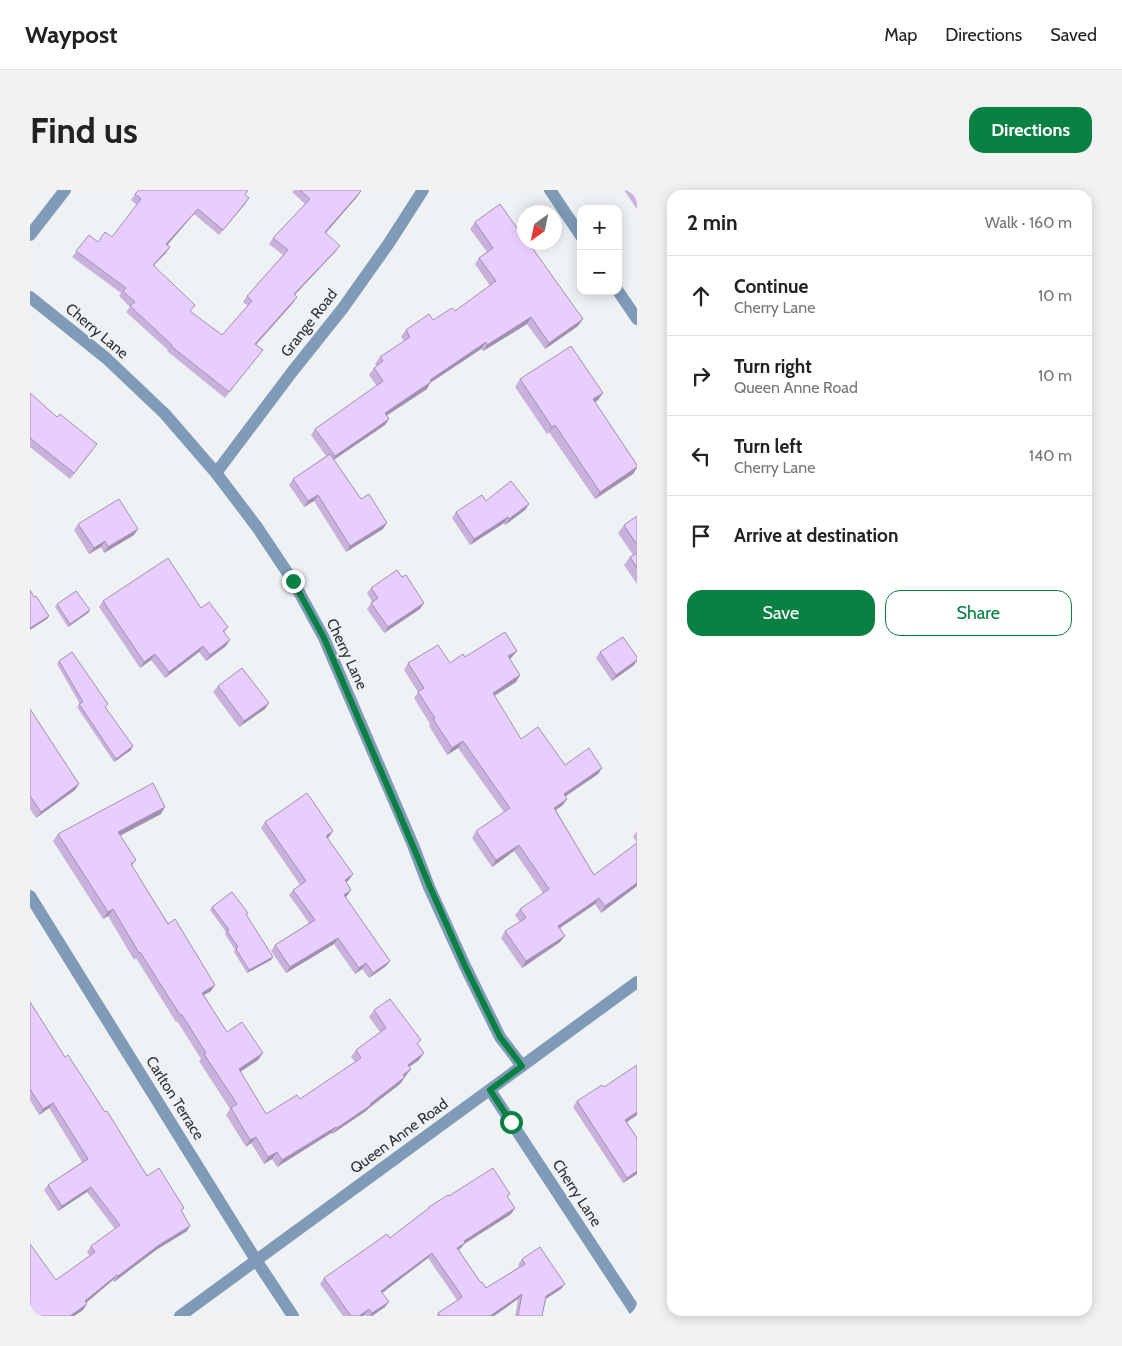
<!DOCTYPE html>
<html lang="en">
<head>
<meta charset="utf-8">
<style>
  body { margin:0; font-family:Cabin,sans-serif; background:#f2f2f2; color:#222 }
  .controls { position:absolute; right:15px; top:15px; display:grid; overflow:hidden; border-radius:10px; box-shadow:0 2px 12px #0003 }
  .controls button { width:45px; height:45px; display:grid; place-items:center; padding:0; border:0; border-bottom:1px solid #e0e0e0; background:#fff; color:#222; font:25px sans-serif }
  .compass { position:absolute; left:487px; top:15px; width:45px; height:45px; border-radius:50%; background:#fff; box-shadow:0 2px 12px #0003; rotate:213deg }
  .stop { position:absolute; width:15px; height:15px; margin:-11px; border:4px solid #0b8043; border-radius:50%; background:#fff }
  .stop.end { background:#0b8043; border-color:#fff; box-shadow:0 1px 5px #0008 }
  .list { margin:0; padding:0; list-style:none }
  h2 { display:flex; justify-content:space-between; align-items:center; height:65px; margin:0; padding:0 20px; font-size:21px }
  h2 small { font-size:16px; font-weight:400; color:#767676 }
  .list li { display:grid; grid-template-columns:32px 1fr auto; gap:15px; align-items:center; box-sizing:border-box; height:80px; padding:0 20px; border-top:1px solid #e0e0e0 }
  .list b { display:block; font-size:19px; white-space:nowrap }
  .list p { margin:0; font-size:16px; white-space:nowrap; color:#767676 }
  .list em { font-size:16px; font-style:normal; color:#767676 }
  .actions { display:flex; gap:10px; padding:15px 20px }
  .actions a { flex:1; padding:11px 0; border:1px solid #0b8043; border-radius:15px; text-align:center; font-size:18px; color:#0b8043 }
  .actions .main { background:#0b8043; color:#fff }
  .icon { flex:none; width:28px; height:28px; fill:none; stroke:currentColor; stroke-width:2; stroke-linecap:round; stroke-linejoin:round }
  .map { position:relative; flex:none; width:607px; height:1126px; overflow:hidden; border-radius:15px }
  header { display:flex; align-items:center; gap:30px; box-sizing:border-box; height:70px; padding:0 25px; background:#fff; border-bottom:1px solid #e0e0e0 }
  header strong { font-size:24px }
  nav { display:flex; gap:28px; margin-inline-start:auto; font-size:18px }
  .intro { display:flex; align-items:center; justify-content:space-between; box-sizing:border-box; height:120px; padding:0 30px }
  h1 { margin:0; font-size:35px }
  .button { padding:12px 22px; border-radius:15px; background:#0b8043; color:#fff; font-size:18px; font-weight:700 }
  main { display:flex; gap:30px; padding:0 30px }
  aside { flex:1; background:#fff; border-radius:15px; box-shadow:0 2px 12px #0003 }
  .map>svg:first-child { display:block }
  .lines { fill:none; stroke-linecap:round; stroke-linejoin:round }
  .minor { stroke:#7f9bb8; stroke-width:12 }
  .tertiary { stroke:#7f9bb8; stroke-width:12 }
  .wall { fill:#c8b1da }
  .shaded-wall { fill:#a290b2 }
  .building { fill:#e8cefe; stroke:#a290b2 }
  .route { stroke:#0b8043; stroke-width:6 }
  .labels { text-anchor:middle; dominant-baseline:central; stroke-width:4; stroke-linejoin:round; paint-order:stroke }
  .street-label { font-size:15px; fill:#2f3031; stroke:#eff2f5 }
</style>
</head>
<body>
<header>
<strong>Waypost</strong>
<nav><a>Map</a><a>Directions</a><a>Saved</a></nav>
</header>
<div class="intro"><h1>Find us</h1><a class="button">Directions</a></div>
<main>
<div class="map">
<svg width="607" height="1126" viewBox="0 0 607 1126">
  <rect width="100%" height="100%" fill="#eff2f5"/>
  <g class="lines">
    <path class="minor" d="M520 0 551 46
      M0 45 35 0
      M588 101 607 129
      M0 107 76 168 135 224 186 283 227 337 263 391 294 448 383 655 399 697 435 776 470 847 492 876
      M186 283 262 182 313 118 359 53 393 0
      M0 706 226 1070 263 1126
      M460 900 607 1124"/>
    <path class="tertiary" d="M150 1126 607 792"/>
  </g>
  <path class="wall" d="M264 0H330L327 7 296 43 306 61 264 105 263 113 226 155 233 160 195 208 137 161 138 160 96 122 100 117 89 106 91 103 42 67 59 45 68 52 82 47 107 15 101 10 105 4 215 5V14L189 45 164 24 137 55 136 63 124 75 160 121 192 145 218 116 213 112 217 106 253 65 239 54 243 48 275 14 262 2Z
    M594 0H607V19Z
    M445 32 553 129 548 136 515 159 497 134 453 161 451 159 400 193 397 199 357 225 359 229 355 235 304 270 331 309 353 339 316 362 284 311 274 317 259 295 263 289 296 266 281 245 285 239 347 196 339 185 344 178 347 176 345 174 350 167 374 151 371 147 376 140 403 130 425 121 460 96 445 74 449 68 457 62 440 39Z
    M490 189 573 203 568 210 565 212 607 275V278L603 284 565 309 519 242 517 244 485 197Z
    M0 203 63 260 40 289 0 257Z
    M456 311 499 314 495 320 475 335 474 333 440 355 422 328 426 322Z
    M607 326V394L594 375 600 367 603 365 588 343 594 335Z
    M48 334 104 345 74 363 71 357 59 364 44 340Z
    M341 398 390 419 354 443 337 419 342 412 337 403Z
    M73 411 171 418 198 437 194 443 196 456 176 471 169 462 135 488 121 470 110 478 69 417Z
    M27 414 60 420 58 423 38 437 25 417Z
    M570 462 607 467V471L604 475 582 491 566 468Z
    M435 467H482L480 469 490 485 486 492 464 506 491 549 535 575 572 578 568 584 536 606 533 615 526 620 564 685 607 653 603 647 607 641V696L571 723 565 714 530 738 535 746 530 752 492 778 471 748 475 741 490 732 485 725 490 719 513 703 484 661 462 677 442 648 446 641 474 622 428 558 417 565 399 536 400 534 384 508 388 502 374 480 378 473H420Z
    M29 471 101 560 84 572 47 517 50 514 27 474Z
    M188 496 235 519 209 537 183 502Z
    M0 519 49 594 45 600 6 628 0 619Z
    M131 624 90 645 106 670 102 676 181 801 174 805 197 842 233 863 228 870 210 882 236 924 270 909 325 872 321 867 326 860 350 842 339 827 344 820 388 855 389 870 379 877 381 879 370 894 339 918 336 921 302 944 301 943 247 977 242 969 234 974 221 953 216 957 196 925 200 919 169 871 171 869 147 831 146 832 106 768 104 770 78 726 73 729 23 651 28 644Z
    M235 632 299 647 297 648 319 690 316 692 317 706 315 707 360 771 356 776 339 788 332 779 325 784 304 754 256 783 241 761 245 755 279 733 259 705 263 700 270 695 231 638Z
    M182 717 216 725 241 770 217 783 204 762 205 760 195 744 196 742 180 720Z
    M0 812 35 867 75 922 117 986 152 1022 157 1041 126 1060 84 1092 83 1090 56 1113 57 1114 53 1120 44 1126H0L26 1090 60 1066 57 1062 61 1056 85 1039 57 1002 28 1021 14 1000 18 995 52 972 19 918 9 925 0 910Z
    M607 875V925L597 932 607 948V984L593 993 543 917 547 911 574 897Z
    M419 1006 478 1008 481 1024 434 1054 431 1058 429 1060 451 1093 456 1098 489 1077 488 1075 492 1069 531 1099 516 1109 512 1126H485L488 1109 464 1126H407L408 1123 427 1110 398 1068 352 1103 355 1117 342 1126H336L335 1125 333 1126H313L290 1094 294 1088 360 1048 397 1020 399 1017Z"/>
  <path class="shaded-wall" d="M331 1 327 7 291 48 295 42Z
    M219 8 215 14 189 45 193 40Z
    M168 19 164 24 133 60 136 54Z
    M310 56 306 61 260 110 264 104Z
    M140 57 136 63 119 80 123 75Z
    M267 107 263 113 221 160 225 154Z
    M501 127 497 134 453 161 457 155Z
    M553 129 548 136 515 159 519 153Z
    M456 152 451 159 400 193 397 199 350 230 355 223 400 190Z
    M573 203 568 210 558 217 563 209Z
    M359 229 355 235 300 272 305 266Z
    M525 235 519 242 517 244 522 237Z
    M607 277 603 284 565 309 570 302Z
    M288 305 284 311 274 317 278 311Z
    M499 314 495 320 475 335 479 329Z
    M478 327 474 333 440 355 444 349Z
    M357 333 353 339 316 362 320 356Z
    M108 339 104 345 74 363 78 357Z
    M75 351 71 357 59 364 64 358Z
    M394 413 390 419 354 443 358 437Z
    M60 420 58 423 38 437 40 434Z
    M19 426 17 429 0 440V438Z
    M200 450 196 456 176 471 180 465Z
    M173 456 169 462 135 488 139 482Z
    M487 461 482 467 474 473 478 466Z
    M125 464 121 470 110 478 114 472Z
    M607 470 604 475 582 491 586 485Z
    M490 485 486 492 458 510 463 503Z
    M239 513 235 519 209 537 214 531Z
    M433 551 428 558 417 565 422 558Z
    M103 556 101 560 84 572 86 569Z
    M572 578 568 584 530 610 534 604Z
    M49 594 45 600 6 628 11 622Z
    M537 609 533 615 520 624 524 618Z
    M135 617 131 624 84 649 88 642Z
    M303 641 299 647 292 652 296 646Z
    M489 655 484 661 462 677 466 670Z
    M323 684 319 690 311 696 315 690Z
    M607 693V696L571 723 575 716Z
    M321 700 317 706 310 711 314 705Z
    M569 708 565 714 524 742 528 736Z
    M83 719 78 726 73 729 78 722Z
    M535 746 530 752 492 778 496 771Z
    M308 748 304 754 256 783 260 777Z
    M243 767 241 770 217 783 219 780Z
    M360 771 356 776 339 788 343 783Z
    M336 773 332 779 325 784 329 778Z
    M185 795 181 801 167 809 172 803Z
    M233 863 228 870 204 886 209 879Z
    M394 863 389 870 373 881 378 875Z
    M381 879 376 885 368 892 373 885Z
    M375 887 370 894 339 918 336 921 302 944 307 938 340 914Z
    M23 913 19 918 9 925 13 919Z
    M607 922V925L591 936 595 930Z
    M306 937 301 943 247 977 252 970Z
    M226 947 221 953 216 957 220 950Z
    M247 962 242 969 234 974 238 967Z
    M607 981V984L593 993 597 988Z
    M61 997 57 1002 28 1021 32 1016Z
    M485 1018 481 1024 434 1054 431 1058 423 1063 427 1058 434 1051Z
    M160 1036 157 1041 126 1060 84 1092 88 1086 129 1055Z
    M402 1063 398 1068 347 1107 351 1101Z
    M87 1085 83 1090 51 1117 55 1111Z
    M535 1094 531 1099 512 1111 516 1106Z
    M492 1104 488 1109 464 1126H460Z
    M359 1112 355 1117 342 1126H340L342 1123Z
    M57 1114 53 1120 44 1126H40Z
    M339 1119 333 1126H329Z"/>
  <path class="building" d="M109 0H218L215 5 219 8 193 40 168 19 136 54 140 57 123 75 165 115 160 121 192 145 222 111 217 106 258 60 243 48 280 9 270 0H330L331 1 295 42 310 56 264 104 267 107 225 154 233 160 199 202 141 156 142 155 100 116 105 112 93 101 96 98 46 61 59 45 68 52 75 42 82 47 111 9 105 4Z
    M603 0H607V5Z
    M470 14 494 48V52H498L553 129 519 153 501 127 457 155 456 152 400 190 401 192 355 223 359 229 305 266 285 239 353 191 344 178 353 171 350 167 380 147 376 140 399 124 403 130 422 118 425 121 466 91 449 68 463 58 445 32Z
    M541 156 573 203 563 209 607 275V277L570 302 525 235 522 237 490 189Z
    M0 203 27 227 30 224 67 254 44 283 0 248Z
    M300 264 331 309 339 304 357 333 320 356 288 305 278 311 263 289Z
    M481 291 499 314 479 329 478 327 444 349 426 322 452 305 456 311Z
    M89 309 108 339 78 357 75 351 64 358 48 334Z
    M607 326V355L594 335Z
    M607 363V378L600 367Z
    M138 368 171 418 179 412 198 437 193 441 200 450 180 465 173 456 139 482 125 464 114 472 73 411Z
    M367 380 372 387 376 385 394 413 358 437 341 413 348 408 341 398Z
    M0 400 4 407 6 406 19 426 0 438Z
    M46 401 60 420 40 434 27 414Z
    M475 442 487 461 478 466 490 485 463 503 491 549 508 537 535 575 559 558 572 578 534 604 537 609 524 618 564 685 607 653V693L575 716 569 708 528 736 535 746 496 771 475 741 496 728 490 719 519 699 489 655 466 670 446 641 480 618 433 551 422 558 403 529 405 528 388 502 394 498 378 473 408 455 420 473 433 464 435 467Z
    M593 447 607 467V470L586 485 570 462Z
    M42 462 78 514 75 517 103 556 86 569 49 514 53 512 29 471Z
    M212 478 239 513 214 531 188 496Z
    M0 519 49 594 11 622 0 606Z
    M123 593 135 617 88 642 106 670 101 674 138 734 145 729 185 795 172 803 197 842 212 832 233 863 209 879 236 924 267 905 270 909 331 868 326 860 356 838 344 820 360 809 391 850 387 853 394 863 378 875 381 879 373 885 375 887 340 914 341 915 307 938 306 937 252 970 247 962 238 967 226 947 220 950 201 918 207 914 174 864 176 863 152 825H150L110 762 109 763 83 719 78 722 28 644Z
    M277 603 303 641 296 646 323 684 315 690 321 700 314 705 360 771 343 783 336 773 329 778 308 748 260 777 245 755 285 730 263 700 276 691 235 632Z
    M202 702 218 723 216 724 243 767 219 780 206 759 208 757 197 741 199 740 182 717Z
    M0 812 35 867 38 865 75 922 77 921 117 986 129 978 154 1018 151 1020 160 1036 129 1055 88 1086 87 1085 55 1111 57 1114 40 1126H0V1054L26 1090 65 1062 61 1056 90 1035 61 997 32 1016 18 995 58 969 23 913 13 919 0 899Z
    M607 875V922L595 930 607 948V981L597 988 547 911 572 895 574 897Z
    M463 978 480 1004 477 1006 485 1018 434 1051 435 1053 427 1058 451 1093 452 1092 456 1098 495 1074 492 1069 510 1057 535 1094 516 1106 512 1126H488L492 1104 460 1126H410L408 1123 431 1108 432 1106 402 1063 351 1101 359 1112 342 1123 339 1119 329 1126H321L294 1088 357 1044 360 1048 399 1018V1017L418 1005 419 1006Z"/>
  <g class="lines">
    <path class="route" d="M263 391 294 448 383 656 400 697 435 776 470 847 492 876 460 900 481 932"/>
  </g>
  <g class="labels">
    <g class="street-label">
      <text transform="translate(279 133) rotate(-52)">Grange Road</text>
      <text transform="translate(67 141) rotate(40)">Cherry Lane</text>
      <text transform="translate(317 464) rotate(65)">Cherry Lane</text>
      <text transform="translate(145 908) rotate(58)">Carlton Terrace</text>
      <text transform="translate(369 946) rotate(-36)">Queen Anne Road</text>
      <text transform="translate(547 1003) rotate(57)">Cherry Lane</text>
    </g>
  </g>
</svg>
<div class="controls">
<button>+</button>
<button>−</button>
</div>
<svg class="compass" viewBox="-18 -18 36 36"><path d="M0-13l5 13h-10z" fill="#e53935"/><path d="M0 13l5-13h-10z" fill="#767676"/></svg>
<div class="stop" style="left:481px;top:932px"></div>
<div class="stop end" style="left:263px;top:391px"></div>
</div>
<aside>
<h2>2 min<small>Walk · 160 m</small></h2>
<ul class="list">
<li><svg class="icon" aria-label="ahead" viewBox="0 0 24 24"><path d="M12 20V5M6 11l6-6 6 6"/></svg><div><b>Continue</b><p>Cherry Lane</p></div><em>10 m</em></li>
<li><svg class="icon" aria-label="right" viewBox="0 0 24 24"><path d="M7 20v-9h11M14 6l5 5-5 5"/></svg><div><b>Turn right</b><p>Queen Anne Road</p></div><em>10 m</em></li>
<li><svg class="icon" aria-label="left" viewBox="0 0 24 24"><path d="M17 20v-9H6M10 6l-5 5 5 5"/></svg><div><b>Turn left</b><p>Cherry Lane</p></div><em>140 m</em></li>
<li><svg class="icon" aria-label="arrive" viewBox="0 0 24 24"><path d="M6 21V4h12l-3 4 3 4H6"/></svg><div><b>Arrive at destination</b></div></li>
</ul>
<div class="actions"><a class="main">Save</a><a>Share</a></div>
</aside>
</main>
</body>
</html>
